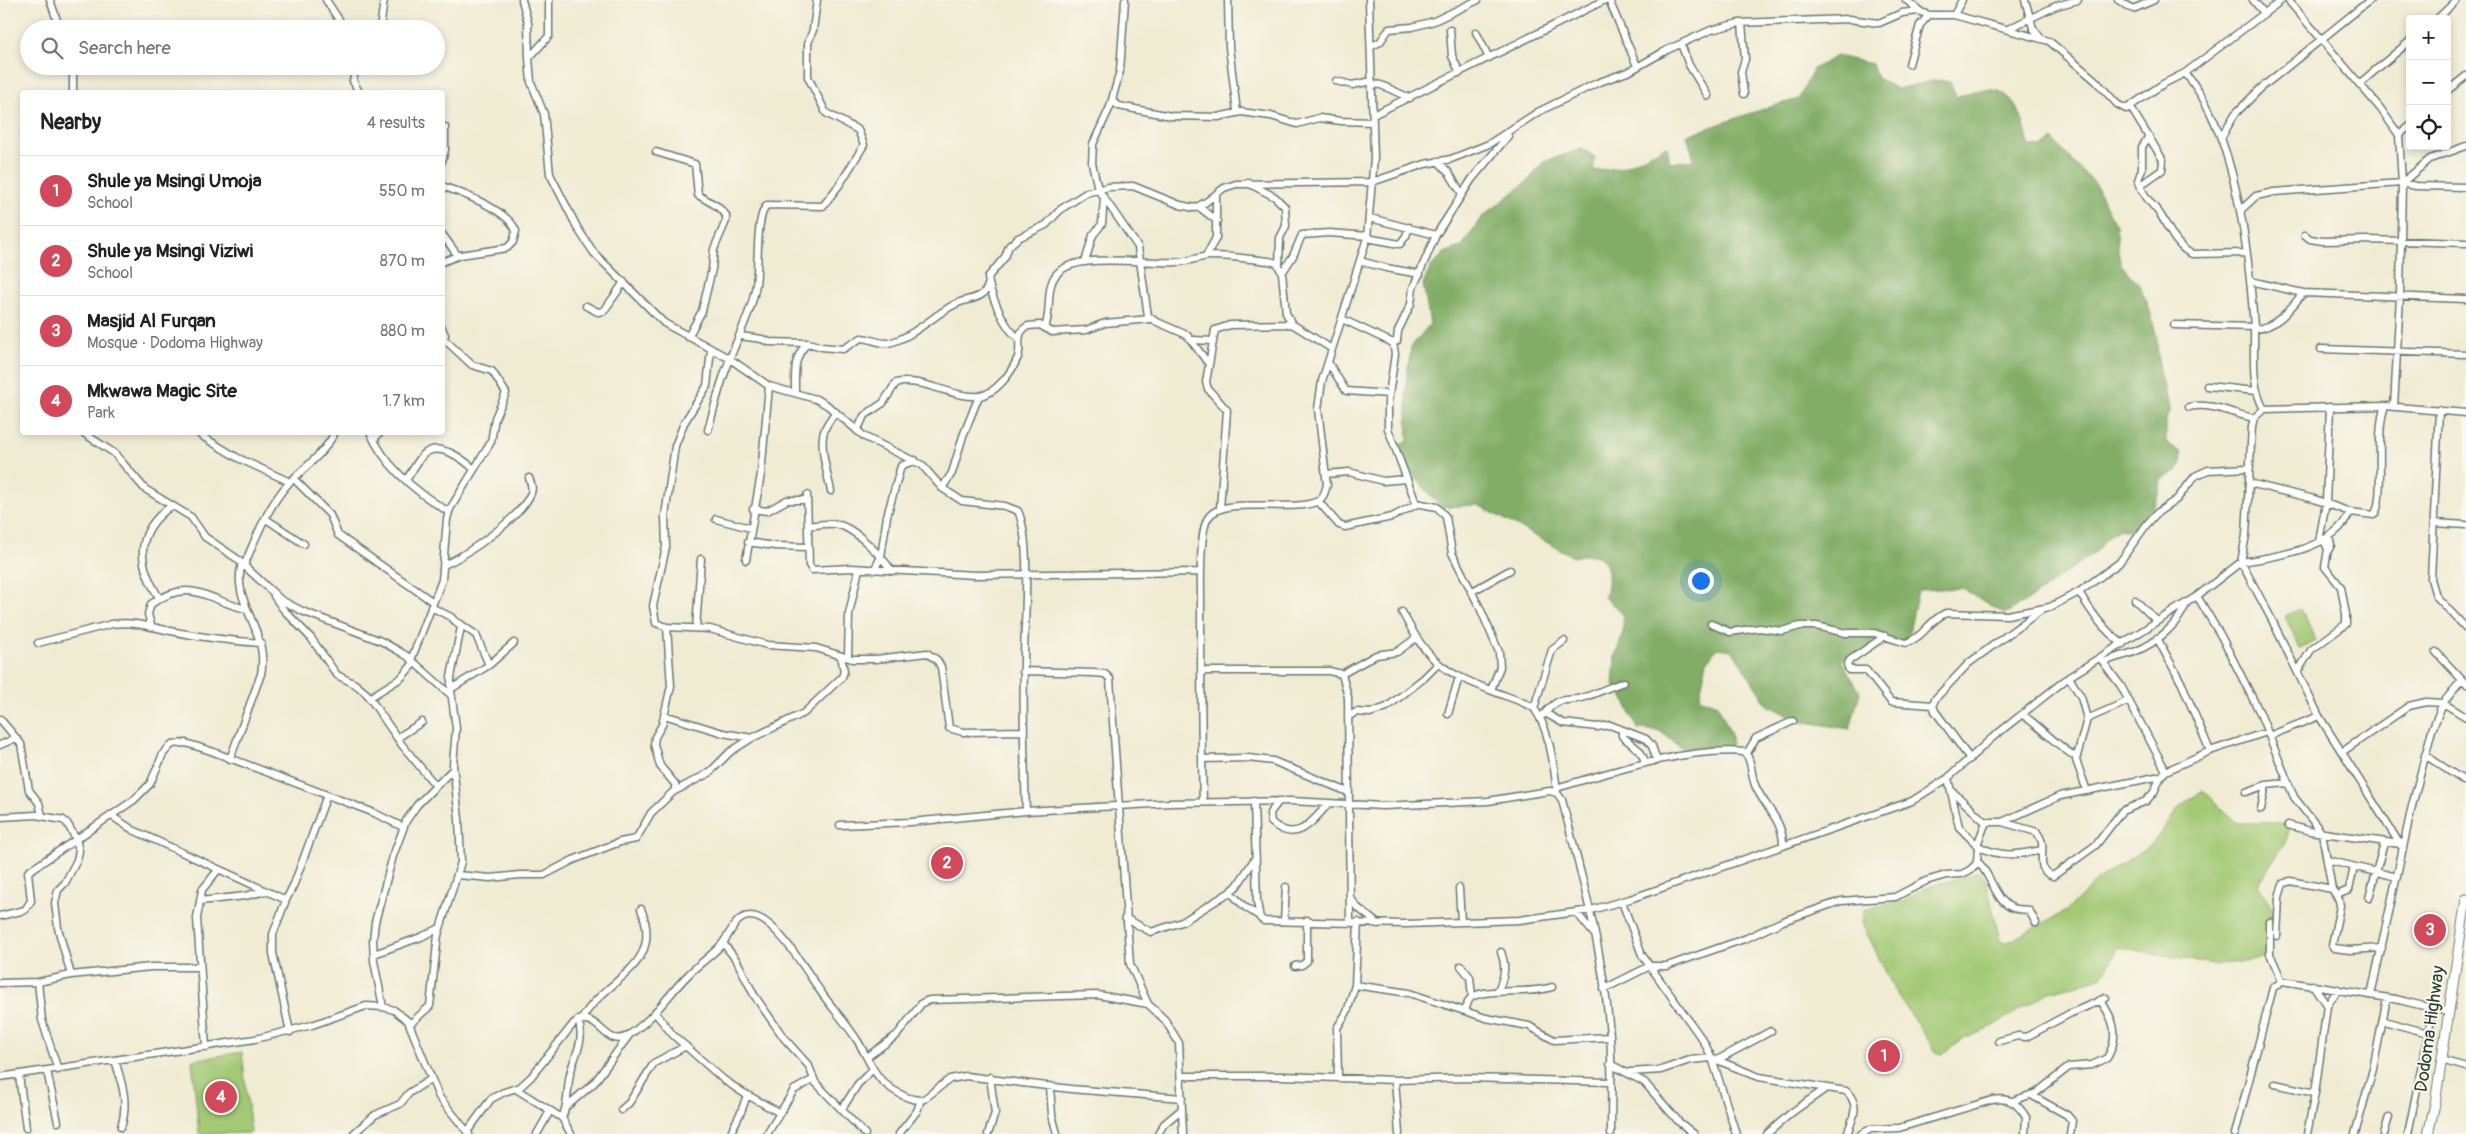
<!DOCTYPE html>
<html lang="en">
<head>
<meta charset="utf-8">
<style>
  body { margin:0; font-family:Pangolin,sans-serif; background:#f2f2f2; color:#222 }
  .controls { position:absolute; right:15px; top:15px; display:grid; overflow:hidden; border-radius:5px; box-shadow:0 2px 8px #0003 }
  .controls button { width:45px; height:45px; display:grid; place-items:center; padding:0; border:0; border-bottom:1px solid #e0e0e0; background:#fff; color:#222; font:25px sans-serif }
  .you { position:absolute; left:1700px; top:580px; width:18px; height:18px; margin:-12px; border:4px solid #fff; border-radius:50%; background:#1a73e8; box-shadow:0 0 0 8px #1a73e833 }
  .badge { display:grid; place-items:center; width:32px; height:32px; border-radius:50%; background:#d1495b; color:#fff; font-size:16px; font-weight:700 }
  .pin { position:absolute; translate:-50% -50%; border:2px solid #fff; box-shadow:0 1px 5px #0006 }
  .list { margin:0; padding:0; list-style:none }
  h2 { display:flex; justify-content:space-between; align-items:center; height:65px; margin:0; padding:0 20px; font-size:21px }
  h2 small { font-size:16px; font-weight:400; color:#767676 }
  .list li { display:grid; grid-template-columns:32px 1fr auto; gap:15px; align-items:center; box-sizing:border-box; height:70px; padding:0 20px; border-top:1px solid #e0e0e0 }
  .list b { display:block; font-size:19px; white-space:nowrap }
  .list p { margin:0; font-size:16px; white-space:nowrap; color:#767676 }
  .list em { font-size:16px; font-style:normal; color:#767676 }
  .icon { flex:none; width:28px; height:28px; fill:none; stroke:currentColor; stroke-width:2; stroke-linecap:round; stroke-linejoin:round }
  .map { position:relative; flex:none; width:2466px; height:1134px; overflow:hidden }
  .search { position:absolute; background:#fff; box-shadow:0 2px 8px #0003; left:20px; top:20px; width:425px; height:55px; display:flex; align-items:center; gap:12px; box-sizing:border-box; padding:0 18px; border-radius:28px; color:#767676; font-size:19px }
  .panel { position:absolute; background:#fff; box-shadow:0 2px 8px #0003; left:20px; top:90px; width:425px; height:345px; border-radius:5px }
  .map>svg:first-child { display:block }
  .green { fill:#a3c974; stroke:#618354 }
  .forest { fill:#82ad66; stroke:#50754d }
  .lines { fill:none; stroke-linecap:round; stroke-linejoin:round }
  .minor-casing { stroke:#687a6c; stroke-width:9 }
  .highway-casing { stroke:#687a6c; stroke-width:11 }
  .minor { stroke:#fff; stroke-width:6 }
  .highway { stroke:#fff; stroke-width:9 }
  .labels { text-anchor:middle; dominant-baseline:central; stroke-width:4; stroke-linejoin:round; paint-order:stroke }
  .street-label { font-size:18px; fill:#1f3d34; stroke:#fbf7ec }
</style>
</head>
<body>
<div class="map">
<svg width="2466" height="1134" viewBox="0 0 2466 1134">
  <rect width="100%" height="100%" fill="#fbf7ec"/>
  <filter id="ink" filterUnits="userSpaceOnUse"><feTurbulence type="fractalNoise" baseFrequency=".02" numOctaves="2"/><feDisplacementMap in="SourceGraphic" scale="10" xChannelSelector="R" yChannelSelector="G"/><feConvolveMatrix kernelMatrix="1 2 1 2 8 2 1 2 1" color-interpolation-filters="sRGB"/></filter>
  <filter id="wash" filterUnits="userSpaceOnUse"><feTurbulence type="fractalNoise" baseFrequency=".0096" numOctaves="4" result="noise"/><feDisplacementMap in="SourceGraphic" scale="20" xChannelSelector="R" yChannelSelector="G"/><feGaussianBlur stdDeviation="1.12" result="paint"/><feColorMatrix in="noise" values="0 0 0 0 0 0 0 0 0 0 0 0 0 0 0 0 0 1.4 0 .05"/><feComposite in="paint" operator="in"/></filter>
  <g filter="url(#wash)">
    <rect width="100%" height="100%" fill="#f0ebd3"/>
    <path class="green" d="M2301 609 2316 641 2300 649 2285 616Z
      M2203 790 2236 823H2292L2285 843 2258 885 2274 911 2273 928 2263 958 2219 965 2118 947 2101 978 2049 992 1986 1030 1963 1039 1942 1054 1936 1052 1895 991 1862 923 1864 911C1878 904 1887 905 1902 901 1910 899 1917 891 1926 888 1944 880 1960 881 1978 871L1986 880 2000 941 2008 942 2066 911 2099 879 2153 843 2179 808Z
      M242 1052 251 1133 199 1134 192 1060Z"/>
    <path class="forest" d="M1837 56 1872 64 1877 78 1897 89 1936 80 1950 82 1956 97C1985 86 2007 83 2021 116 2025 126 2026 136 2030 146L2043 147 2053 140 2082 172 2093 181 2116 225 2120 263 2139 285 2148 304 2157 337 2159 372 2170 408 2166 420V442L2182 453C2180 475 2177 470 2161 480 2160 496 2148 526 2130 530 2127 531 2121 529 2118 529L2103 542 2099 549 2027 601 2004 614 1962 588 1918 590 1908 638 1841 660 1860 692 1850 729 1805 722 1768 706 1732 650 1717 648 1707 662 1699 698 1718 705 1731 735 1732 746 1687 753 1660 731 1638 729 1621 693 1613 685 1615 656 1623 634V614L1604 597C1614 570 1607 547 1574 557L1478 505 1441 507 1407 468 1397 445 1408 441 1406 383 1411 347 1430 324 1423 284 1431 267 1444 253 1462 246 1481 218 1528 181 1543 162 1582 149 1595 157 1593 171 1623 167 1667 146 1670 163 1694 160 1687 135C1725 123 1761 108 1799 99L1813 69Z"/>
  </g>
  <g filter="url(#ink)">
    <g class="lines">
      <defs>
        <path id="minor" d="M50 0 60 29
          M326 0 345 29
          M522 0 528 23 529 58
          M549 0V36L529 58 531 82 544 114 550 174 578 229 594 253 664 323 730 359 769 386 816 399 827 405 865 437 922 465 942 488 962 501 1005 506 1018 511C1032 542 1024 623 1024 659 1023 710 1024 761 1026 811
          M1125 0 1120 71 1110 107 1093 144 1092 163 1098 189 1138 247 1148 316 1155 321 1187 335 1208 363
          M1228 0 1229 47 1237 112
          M1609 0 1637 66
          M1906 0 1920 11
          M2025 0 2033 28 2040 37
          M2118 0 2133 9 2154 0
          M2253 0 2265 14
          M2288 0 2380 108 2399 135 2402 183 2400 296 2394 407
          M1954 15 1962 0
          M2437 19 2457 0
          M1742 23 1745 59 1741 72 1744 94
          M380 29 384 0
          M2008 29 2056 6 2078 0
          M1450 30 1452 56 1460 73
          M1476 32 1489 58
          M1681 44 1689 65 1708 96
          M1372 46 1380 42 1389 29 1412 27 1434 21 1478 0
          M1909 64 1920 25 1929 15
          M350 66 354 75
          M356 66 353 81 359 92
          M2185 73C2236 131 2249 252 2254 327 2255 354 2250 385 2264 409
          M1336 81 1352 85 1372 81
          M1372 84 1381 85 1410 98
          M2359 84 2410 41
          M2447 91 2466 76
          M73 92V66
          M1112 101 1119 106 1171 116 1218 117 1241 112 1271 116 1297 124 1319 118 1341 121 1373 122
          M2131 108 2163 160 2162 170 2142 184 2141 188C2146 199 2153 205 2160 214 2169 228 2176 247 2192 254L2246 253
          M1373 115 1605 0
          M442 126 445 127V150L442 161
          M2399 135 2410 126
          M2221 138 2235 114 2261 88 2370 0
          M656 152 695 164 698 195 717 206 726 215V221L714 249 712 269 702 311 688 337
          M1438 161 1449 173 1462 194
          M1248 183 1275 197 1285 207 1286 226 1280 238 1279 266
          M2402 183 2416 186 2466 187
          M442 186C462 193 509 210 516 231L513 242 507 248 460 255 442 262
          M2141 187 2138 180 2142 169V147L2149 136
          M1199 207 1217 221
          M2241 210 2256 196 2274 192 2402 183 2430 159 2466 146
          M1370 218 1436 235
          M442 234 458 256
          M2305 235 2310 239 2323 241 2369 240 2466 243
          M1367 238 1400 244 1406 236 1409 227
          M1206 256 1216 238V194
          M1360 261 1386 268 1420 274
          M1085 262 1093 235 1102 224 1104 198
          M1282 273 1293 256 1302 235 1329 233 1368 236
          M2250 281 2303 293 2466 299
          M586 306 598 312 604 311 624 282
          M1342 319 1393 343 1395 354 1388 402V429L1416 503 1437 507 1446 517 1452 553 1480 608 1499 652 1500 667 1491 690
          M2174 325 2254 327
          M1045 327C1053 309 1043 283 1061 270 1083 253 1149 264 1178 262 1189 262 1200 256 1211 256 1230 256 1250 259 1269 261L1277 263 1282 273 1286 313 1292 324
          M442 328 445 335 442 342
          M2254 329C2276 329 2291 308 2303 293
          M740 336 762 339 769 342 808 343 822 347 843 349 861 338C870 338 878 344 888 343 916 338 942 305 967 300 976 298 986 295 988 285
          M1019 338C1005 330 989 292 988 277L1005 257 1009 246 1018 238 1046 225 1061 209 1086 193 1108 187 1133 186 1180 205 1195 208 1206 202 1224 188 1236 184 1372 182 1425 164 1451 159 1489 144 1538 112 1597 83 1630 71 1667 50 1711 30 1739 23 1849 19 1879 23 1902 13 1918 11 1929 15H1954L2049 41 2095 80 2117 104 2126 109 2163 84 2185 73 2282 0
          M1193 340 1212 341
          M1393 343 1397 341 1398 331 1411 304 1413 288 1436 235 1472 179 1508 136
          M711 349 707 386 684 423 675 446 665 516 666 547 653 606 656 623 667 627 710 629 767 645 816 648 852 659H876L927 653 937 660 941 667 949 728 963 732 1023 731
          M2321 349 2466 354
          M1328 362 1346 391 1389 394
          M2207 386 2256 391
          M795 392C795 373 793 356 808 343
          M2189 407C2212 402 2232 414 2254 418
          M2439 410 2431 579 2436 596 2466 628
          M708 430C714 409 719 387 727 367 736 339 752 313 756 284 759 265 755 217 767 205L823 206 840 184 864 145 858 130 826 113 808 77V43L813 30 817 0
          M857 431 864 416 883 403 896 383C923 377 951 398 979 396 996 394 1012 372 1018 357 1022 346 1014 333 1028 326L1040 325 1052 332 1086 330 1105 323 1150 319
          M82 432 114 453 145 489 191 517 205 537 236 558 281 600 302 611 381 641 397 650 407 656 452 696
          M370 432C385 467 417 493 449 512
          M200 435 238 458 290 482
          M374 440 380 432
          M1326 474 1349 472 1383 481 1406 479
          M294 479 330 515 338 535 433 602
          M406 480C412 472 417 461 424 454 439 441 463 459 474 469
          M2249 483 2314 499 2350 512 2374 515C2386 500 2374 433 2385 406
          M942 488 952 473 963 436 979 396
          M831 491C828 476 818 443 825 429 827 423 832 417 836 412
          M807 495 809 565 812 570 851 568 975 575 1201 572
          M1318 501 1339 525 1345 527 1392 517 1417 504
          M753 509 767 511 787 500H807
          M1220 509 1227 410 1208 389 1206 382 1215 330 1230 325 1292 324 1332 349
          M2350 512C2335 549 2275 557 2241 562L2271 618 2319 716 2403 849
          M266 519 304 544
          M716 519 750 528
          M2435 523 2466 525
          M808 526C818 525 829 522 839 525 856 529 882 557 892 571
          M2319 541 2326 503 2330 407
          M748 542 775 546 808 547
          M2328 551 2331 545 2329 535
          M746 560 761 474 769 386
          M444 565C468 554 521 518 531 493 533 488 531 483 529 478
          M244 566C255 539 268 506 288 484 305 467 324 454 335 432
          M874 570 881 557 887 516 901 466 915 460
          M1471 592 1510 570
          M2079 592C2092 613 2103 630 2123 644
          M274 596 283 609 311 638 337 675 355 684 367 694 402 745 436 786
          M2197 596 2221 636 2259 711 2294 797 2322 833 2332 889 2339 900 2340 906 2332 945 2334 948 2350 950 2382 948
          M160 599C137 564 134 533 171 506
          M2135 600 2157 621
          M1402 612C1429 663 1441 671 1495 692 1508 697 1522 701 1534 708 1550 731 1553 762 1557 790
          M459 623 476 635 489 665
          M1711 624 1730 632 1760 628 1782 631 1800 626H1816L1846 633H1874L1906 643C1924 637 1929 620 1946 613L2007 615 2050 607 2079 592 2119 563 2147 524 2157 513 2177 499 2195 476 2208 470 2249 468
          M151 625 148 614 151 604C193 576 207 601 247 609
          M667 627 671 686 662 725 655 737 654 744 660 766 675 784V791
          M696 628 701 559
          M1885 636 1850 660 1847 665 1849 670H1866L1891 702 1933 705
          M2157 638 2182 684 2210 751
          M38 643 112 624C141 621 155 629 181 633 207 638 234 641 261 643
          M2436 652 2466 684
          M848 657 849 614 859 569
          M2100 658 2121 686 2166 771
          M411 660 442 580 447 519 450 509 491 442 495 418 506 393 492 371 472 365 445 340
          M2104 662C2114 657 2124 656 2134 652 2157 643 2179 624 2187 602
          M1023 671 1093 673 1105 674 1110 679 1130 964 1148 1004 1165 1020 1179 1043 1183 1134
          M1201 671H1329L1342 674 1348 697 1350 922
          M2298 671 2311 650 2346 624V614L2341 587 2325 567 2328 549 2323 539
          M1342 674 1376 655 1397 652 1416 638
          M2069 677 2081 697 2087 719 2076 760 2087 791
          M451 689 489 665 514 643
          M369 698 401 678 414 663
          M1534 708 1552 650 1564 641
          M1545 713 1563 723 1597 727 1610 725 1646 739 1652 746 1657 761
          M1448 714 1459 677
          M664 715 723 733 752 738
          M1543 715C1564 691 1564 705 1588 696 1600 692 1611 686 1624 682
          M2023 715C2042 728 2056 745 2076 757
          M1348 717 1356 712 1370 713 1387 707 1424 678 1438 664
          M0 719 21 744 29 790 39 803 42 815
          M2087 719 2128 701
          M1622 730V736L1640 751 1646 763
          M2269 736 2319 716
          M397 738 422 722
          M0 745 16 738
          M2342 752 2409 706 2426 702 2443 703 2466 717
          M1747 753 1756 738 1793 721
          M2425 755 2466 782
          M230 759 261 674C270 630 230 603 242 563
          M1202 759 1248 758 1273 761 1348 792
          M1970 759 1935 711 1933 705 1935 699 1969 663 2040 611
          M1556 788C1611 772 1687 747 1744 752 1752 758 1751 775 1755 785 1764 807 1784 820 1783 846
          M1952 791 1983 820 1989 822H2002L2060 796 2161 776
          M2246 792 2266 785 2287 783
          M1254 801 1257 902 1260 918 1264 921 1406 924 1519 920 1591 910 1630 899 1912 801 1948 778 1992 738 2069 677 2197 596 2241 562 2246 535 2252 426 2254 418 2264 409 2385 406 2466 413
          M1279 801 1270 813 1271 822C1296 845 1312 822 1328 804
          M1203 802C1201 735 1201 667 1201 600 1201 582 1199 532 1208 518 1223 494 1294 514 1318 501 1324 498 1325 491 1327 485L1318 409 1322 381 1367 238 1374 158 1369 0
          M2261 809 2266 785
          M110 815 133 830 286 900
          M0 817 36 815 63 820 67 823 76 839 79 851 77 860 65 883 58 890 55 903 58 928 71 975
          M2002 822 2037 832C2039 836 2042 840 2042 843 2044 854 2036 871 2053 876L2096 845 2122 811 2146 801 2154 792 2161 776 2166 771 2210 751 2267 732
          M840 825 911 822 1026 811 1171 803 1291 801 1383 806 1488 801 1536 793 1550 791 1557 793 1562 800C1581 874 1602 947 1609 1024 1613 1060 1611 1098 1611 1134
          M2288 825 2310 831 2400 844
          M1977 845 1986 822
          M1978 846C2000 858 2018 855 2042 850
          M2327 860 2397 877
          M1977 861C1991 873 1995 902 2013 908 2018 910 2024 909 2029 910L2036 923
          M458 875 490 878 520 875H544L573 860 620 842 636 839 651 813 673 792 709 773 730 752 752 738 804 713 842 677 844 671 841 656
          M1459 888 1461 922
          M1230 892 1245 907 1259 916
          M2337 895 2349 890 2354 867
          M1350 897 1357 907 1378 924
          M2369 898 2384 843
          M200 901 245 896 266 891
          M1622 902 1642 955 1704 1042 1712 1058 1736 1134
          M1576 912 1595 935
          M0 916 25 910 31 901 28 872 134 800 150 784 163 754 172 744 186 743 211 751 372 812 403 827
          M1125 918 1151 932 1182 922 1230 892 1237 886 1256 857
          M1284 921 1286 887
          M2270 922V954L2282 981
          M2277 936 2279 897 2283 884 2290 881 2332 889
          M723 943 737 961 754 995 784 1038 809 1066 815 1082 865 1134
          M374 954 421 937 440 928
          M1295 966 1302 965 1307 961V920
          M1461 966 1470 977 1472 997
          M38 982 42 1020 58 1070
          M0 983 38 982 71 975 151 967H200
          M1355 985 1409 993 1486 1018 1529 1026 1554 1040 1610 1037
          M2313 985 2327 1006
          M1604 989 1650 966H1667L1747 938 1783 921 1841 901 1895 897 1926 881 1946 875 1962 874 1970 870 1977 863 1978 846 1959 827 1948 778
          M1497 992C1504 978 1507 968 1501 952
          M2371 995 2412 806 2432 730 2443 703 2462 680
          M383 1007 374 961 373 940 375 922 393 856 406 821 417 805 453 769
          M1465 1011C1467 1007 1467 1000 1472 997 1489 987 1530 995 1552 987
          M656 1014 673 1035 724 1080 742 1092 780 1113
          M582 1019C605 977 665 968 641 909
          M2384 1021 2428 1033
          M410 1024 430 1006 438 935 461 862 459 819 453 765 456 728 451 691V677L461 627 451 617 431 607
          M290 1032 273 953V934L286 900 294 884 327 795
          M1999 1041 2018 1036 2026 1037 2069 1014 2106 998
          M206 1047 197 918 202 890 218 870
          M867 1057 897 1035 922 1003 929 1000 1098 995 1148 1004
          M1719 1059 1771 1031
          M115 1060C122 1084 129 1102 121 1127
          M2441 1060 2466 1067
          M1610 1064 1644 1082 1679 1122 1694 1134
          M47 1071 58 1122
          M1630 1072 1661 1070 1690 1060 1712 1058 1759 1077 1846 1091C1861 1105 1853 1118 1847 1134
          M19 1075 26 1128
          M1182 1076H1282L1395 1080 1469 1078 1610 1082
          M0 1077 255 1039 312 1025 366 1006 383 1007 394 1010 408 1021 439 1097 469 1134
          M1338 1077 1337 1028 1347 1012 1355 985 1358 922
          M1395 1080 1399 1134
          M2275 1084 2315 1093
          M1050 1086 1052 1115 1057 1134
          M516 1089 562 1118 571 1134
          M2031 1095 2067 1115 2072 1121 2070 1134
          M2012 1101 2036 1093 2069 1067 2092 1065 2107 1058C2120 1036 2114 1019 2100 1000
          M567 1106 594 1083 630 1034
          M842 1109 858 1084 873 1069
          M621 1110 629 1103 654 1063 686 1046
          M562 1118C568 1105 567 1094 569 1080 571 1059 587 1043 578 1020
          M467 1132 491 1099 504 1092 520 1087 531 1077 574 1023C599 1009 604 1049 627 1036 653 1020 667 996 688 975 698 964 712 956 722 944 730 935 735 916 750 916 775 915 809 976 823 995 834 1010 847 1024 857 1040 866 1054 871 1070 883 1082 892 1090 911 1103 924 1099L950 1079 966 1076 1071 1089 1182 1098
          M353 1134 375 1115 400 1104 409 1093 431 1079
          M537 1134 550 1111
          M730 1134 741 1112 747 1095
          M767 1134 794 1090 814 1079
          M899 1134 917 1111 921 1100
          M988 1134 995 1113 990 1077
          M1158 1134 1164 1124 1182 1109
          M1767 1134 1791 1113 1825 1089
          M1861 1134 1871 1129 1899 1128 1992 1100C2010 1097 2017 1103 2026 1117L2025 1134
          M2235 1134 2273 988 2282 981 2395 999 2448 1012
          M2307 1134 2315 1093 2327 1006 2338 989
          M2355 1134 2373 1069 2387 998
          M2384 1134 2389 1117
          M2408 1134 2430 1024V1007"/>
        <path id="highway" d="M2428 1134 2435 1104 2466 899"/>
      </defs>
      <use href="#minor" class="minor-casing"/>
      <use href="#highway" class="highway-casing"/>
      <use href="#minor" class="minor"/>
      <use href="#highway" class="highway"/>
    </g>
  </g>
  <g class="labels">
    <g class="street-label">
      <text transform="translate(2430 1029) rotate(-82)">Dodoma Highway</text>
    </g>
  </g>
</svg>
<div class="controls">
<button>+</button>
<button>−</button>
<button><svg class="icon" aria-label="locate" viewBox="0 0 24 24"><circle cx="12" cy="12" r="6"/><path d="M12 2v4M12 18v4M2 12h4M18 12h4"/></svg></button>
</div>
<div class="you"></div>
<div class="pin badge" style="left:1884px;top:1056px">1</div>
<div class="pin badge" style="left:947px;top:863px">2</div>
<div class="pin badge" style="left:2430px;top:930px">3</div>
<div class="pin badge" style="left:221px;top:1097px">4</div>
<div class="search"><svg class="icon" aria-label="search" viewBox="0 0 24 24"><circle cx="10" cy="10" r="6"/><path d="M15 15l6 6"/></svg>Search here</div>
<section class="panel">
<h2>Nearby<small>4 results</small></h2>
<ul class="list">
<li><span class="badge">1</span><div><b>Shule ya Msingi Umoja</b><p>School</p></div><em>550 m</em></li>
<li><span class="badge">2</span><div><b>Shule ya Msingi Viziwi</b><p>School</p></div><em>870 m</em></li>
<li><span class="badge">3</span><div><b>Masjid Al Furqan</b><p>Mosque · Dodoma Highway</p></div><em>880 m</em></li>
<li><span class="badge">4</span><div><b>Mkwawa Magic Site</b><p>Park</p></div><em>1.7 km</em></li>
</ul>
</section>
</div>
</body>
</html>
